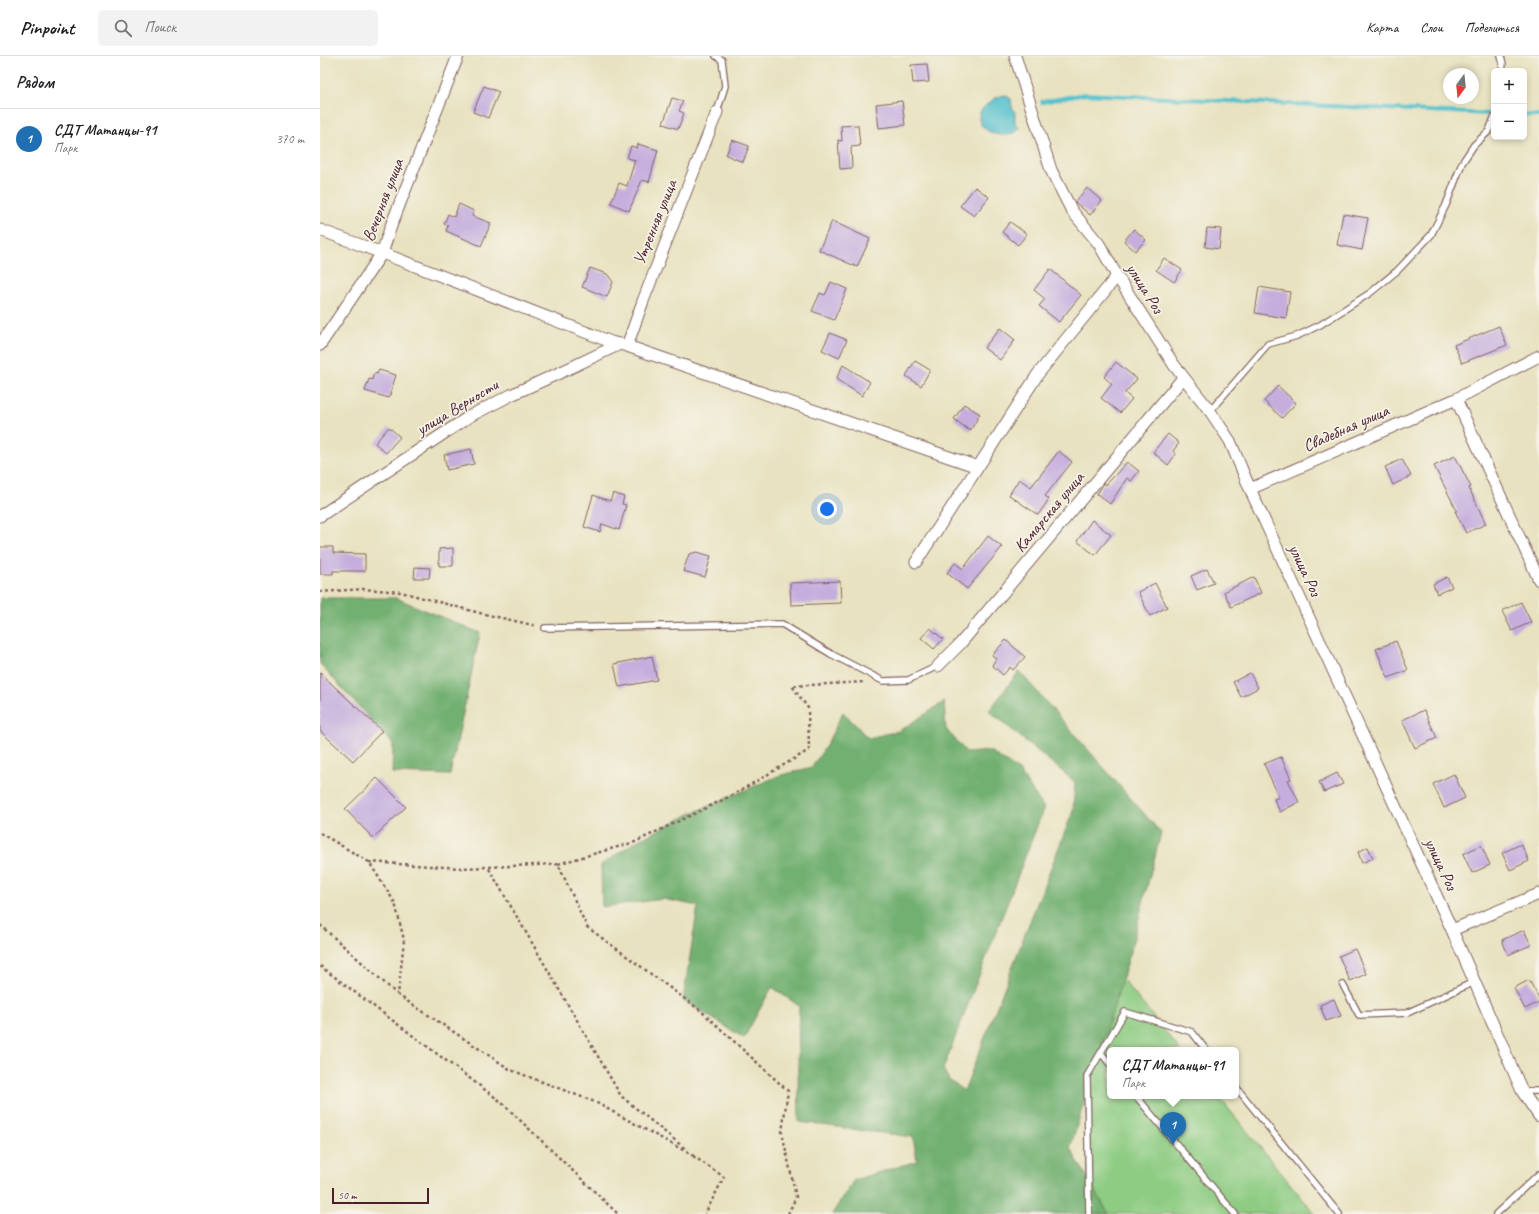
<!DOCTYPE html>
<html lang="ru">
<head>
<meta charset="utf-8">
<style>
  body { margin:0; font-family:Caveat,sans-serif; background:#f2f2f2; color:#202124 }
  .controls { position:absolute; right:12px; top:12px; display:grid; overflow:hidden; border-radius:6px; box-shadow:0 2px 6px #0003 }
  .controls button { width:36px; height:36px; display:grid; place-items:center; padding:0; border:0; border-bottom:1px solid #e0e0e0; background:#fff; color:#202124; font:20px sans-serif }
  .compass { position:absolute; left:1123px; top:12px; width:36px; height:36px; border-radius:50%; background:#fff; box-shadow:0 2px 6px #0003; rotate:195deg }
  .scale { position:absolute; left:12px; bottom:10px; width:97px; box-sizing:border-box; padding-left:4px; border:2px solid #4a1f2b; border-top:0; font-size:11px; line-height:14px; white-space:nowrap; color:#4a1f2b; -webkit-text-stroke:3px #f7f3e8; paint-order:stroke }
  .you { position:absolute; left:507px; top:453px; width:14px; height:14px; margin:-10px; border:3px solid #fff; border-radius:50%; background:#1a73e8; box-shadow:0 0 0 6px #1a73e833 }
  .badge { display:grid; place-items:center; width:26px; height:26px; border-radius:50%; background:#1f6fb2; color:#fff; font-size:13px; font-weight:700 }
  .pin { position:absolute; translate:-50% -33px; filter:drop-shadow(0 1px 2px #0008) }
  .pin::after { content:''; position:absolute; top:21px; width:14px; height:12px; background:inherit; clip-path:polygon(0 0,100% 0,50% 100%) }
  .popup { position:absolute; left:787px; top:991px; width:132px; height:52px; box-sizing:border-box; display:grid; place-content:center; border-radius:6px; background:#fff; filter:drop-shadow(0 1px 3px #0005); font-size:13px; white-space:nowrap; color:#757577 }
  .popup b { font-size:15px; color:#202124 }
  .popup::after { content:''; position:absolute; left:50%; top:100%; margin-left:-8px; border:8px solid transparent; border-top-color:#fff }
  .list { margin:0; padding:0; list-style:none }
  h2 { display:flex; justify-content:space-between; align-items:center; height:52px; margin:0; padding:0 16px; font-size:17px }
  h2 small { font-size:13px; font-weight:400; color:#757577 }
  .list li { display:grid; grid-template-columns:26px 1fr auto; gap:12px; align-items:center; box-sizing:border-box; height:60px; padding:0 16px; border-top:1px solid #e0e0e0 }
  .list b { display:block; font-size:15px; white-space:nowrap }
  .list p { margin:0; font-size:13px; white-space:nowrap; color:#757577 }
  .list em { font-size:13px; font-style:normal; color:#757577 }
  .icon { flex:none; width:22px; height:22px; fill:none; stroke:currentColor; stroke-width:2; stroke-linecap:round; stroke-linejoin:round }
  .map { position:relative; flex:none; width:1219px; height:1158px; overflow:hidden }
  header { display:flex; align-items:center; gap:24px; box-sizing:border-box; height:56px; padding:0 20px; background:#fff; border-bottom:1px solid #e0e0e0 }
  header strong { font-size:19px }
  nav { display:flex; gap:22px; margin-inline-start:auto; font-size:14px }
  .search { width:280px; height:36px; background:#f2f2f2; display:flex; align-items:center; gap:10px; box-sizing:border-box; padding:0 14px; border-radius:6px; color:#757577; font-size:15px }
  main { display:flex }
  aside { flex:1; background:#fff }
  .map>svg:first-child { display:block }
  .green { fill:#8ecc83; stroke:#6c7657 }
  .forest { fill:#72b071; stroke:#5e684e }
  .water { fill:#55c1cd; stroke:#50707c }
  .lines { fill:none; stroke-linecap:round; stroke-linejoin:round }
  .stream { stroke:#55c1cd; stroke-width:4 }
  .building { fill:#c5aede }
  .lane-casing { stroke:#81635f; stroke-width:8 }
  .street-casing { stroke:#81635f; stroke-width:13 }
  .path { stroke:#81635f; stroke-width:2.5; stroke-dasharray:3 3; stroke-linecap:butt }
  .lane { stroke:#fff; stroke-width:5.5 }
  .street { stroke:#fff; stroke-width:11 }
  .labels { text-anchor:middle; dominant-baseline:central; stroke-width:3.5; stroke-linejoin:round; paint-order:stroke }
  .street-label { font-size:17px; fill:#4a1f2b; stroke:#f7f3e8 }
</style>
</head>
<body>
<header>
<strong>Pinpoint</strong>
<div class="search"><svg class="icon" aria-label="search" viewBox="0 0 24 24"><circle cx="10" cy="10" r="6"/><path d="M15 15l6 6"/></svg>Поиск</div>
<nav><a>Карта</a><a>Слои</a><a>Поделиться</a></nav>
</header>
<main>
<aside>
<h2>Рядом<small></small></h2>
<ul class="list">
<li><span class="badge">1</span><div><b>СДТ Матанцы-91</b><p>Парк</p></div><em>370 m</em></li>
</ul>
</aside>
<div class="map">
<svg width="1219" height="1158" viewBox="0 0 1219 1158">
  <rect width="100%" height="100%" fill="#f7f3e8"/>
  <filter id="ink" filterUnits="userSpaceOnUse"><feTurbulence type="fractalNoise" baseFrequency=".025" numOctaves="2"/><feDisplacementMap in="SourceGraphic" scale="8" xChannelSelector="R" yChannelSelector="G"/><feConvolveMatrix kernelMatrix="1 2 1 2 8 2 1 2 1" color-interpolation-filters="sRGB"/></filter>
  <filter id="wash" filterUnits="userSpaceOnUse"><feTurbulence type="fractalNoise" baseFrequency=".012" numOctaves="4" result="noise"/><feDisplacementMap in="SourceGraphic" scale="16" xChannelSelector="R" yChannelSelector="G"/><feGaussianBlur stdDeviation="0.9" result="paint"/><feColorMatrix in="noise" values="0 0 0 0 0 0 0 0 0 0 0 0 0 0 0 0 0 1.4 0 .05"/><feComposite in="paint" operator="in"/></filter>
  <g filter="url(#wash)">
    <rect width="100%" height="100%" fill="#e8e2c0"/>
    <path class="green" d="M804 925 860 994H790V1040H898L995 1158H769L766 970Z"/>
    <path class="forest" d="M0 542H76L160 577 130 719 72 717 73 688 0 608Z
      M699 615 841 777 807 908 750 1092 789 1158H512L534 1124 597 1105 593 1081 479 1066 478 1012 479 950 452 931 424 982 363 944 378 850 343 843 282 851 281 809 315 786 372 757 458 720 492 711 506 690 523 656 548 682 579 675 624 646 626 673 647 697 670 695 699 715 724 752 623 1013 629 1024 644 1035 753 755 755 726 669 655Z"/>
    <path class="water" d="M685 39 691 43 692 51 695 56V66L699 72C685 91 639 68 669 47 675 42 678 40 685 39Z"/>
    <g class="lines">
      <path class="stream" d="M722 46 765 38 1170 58
        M1204 59 1219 60"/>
    </g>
    <g id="blocks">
      <path class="building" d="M607 8 609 26 593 27 591 9Z
        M164 30 179 36 168 62 153 56Z
        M352 42 363 45 359 55 364 57 358 73 343 68Z
        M582 45 585 69 559 72 556 48Z
        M538 69 540 90 531 91 532 112 520 113 518 84 522 85 521 70Z
        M412 84 429 90 423 106 406 99Z
        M318 88 338 94 329 126 322 124 309 155 291 147 299 127 307 130 315 104 307 102 311 90 317 92Z
        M655 131 669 141 654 160 640 150Z
        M767 132 782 145 770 159 755 146Z
        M139 148 154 155 152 160 171 167 161 190 126 175 128 169 124 168 128 158 134 161Z
        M1023 158 1048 162 1042 194 1017 189Z
        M512 165 550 183 537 211 499 194Z
        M690 166 707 178 698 189 682 176Z
        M887 172 901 173 899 193 885 191Z
        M814 173 826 184 815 195 804 185Z
        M844 202 862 214 854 226 836 214Z
        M270 212 287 218 293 226 287 241 262 231Z
        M730 213 761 239 739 266 719 250 725 243 714 234Z
        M511 226 527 233 514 264 492 255 500 237 505 239Z
        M939 231 970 236 966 262 935 257Z
        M1179 270 1187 289 1142 307 1134 289Z
        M680 272 695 284 680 304 664 292Z
        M510 277 527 284 519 302 502 294Z
        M595 305 610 314 601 330 586 320Z
        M796 306 817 323 805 337 812 343 800 357 781 342 792 328 784 321Z
        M523 309 550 326 542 340 516 323Z
        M59 314 76 319 69 342 45 335 49 323 52 324 54 317 57 318Z
        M958 330 976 347 962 362 944 345Z
        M644 348 660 358 650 375 634 363Z
        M69 371 80 381 66 397 55 387Z
        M848 378 859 387 853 395 856 398 848 409 833 396Z
        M151 393 154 408 127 414 124 399Z
        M739 395 752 406 725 440 729 443 718 459 689 439 699 423 711 431Z
        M1135 400 1151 431 1149 432 1166 468 1146 477 1135 455H1137L1114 410Z
        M1082 403 1091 420 1073 429 1065 411Z
        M807 406 819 415 811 425 807 422 790 448 777 438 784 427 786 429Z
        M293 437 304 441 302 448 306 449 299 474 282 468 280 476 264 471 273 439 290 445Z
        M772 464 791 479 775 499 757 485Z
        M668 480 682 491 647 533 627 517 635 507 643 513Z
        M0 491H13V497L45 498V515H13V518H0Z
        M133 492V510H119V493Z
        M377 496 391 500 385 521 363 515 369 498Z
        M95 511 110 512 109 522H94Z
        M887 513 894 527 877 534 871 520Z
        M934 521 941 537 911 551 904 536Z
        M1127 521 1132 531 1117 538 1113 528Z
        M520 525 521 547 471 549 470 527Z
        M835 527 847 551 830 560 818 536Z
        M1201 546 1211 566 1192 575 1182 555Z
        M610 572 623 583 614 593 601 582Z
        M686 584 705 601 693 614 690 611 683 619 672 609 676 603 672 599Z
        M1076 585 1088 614 1068 622 1056 593Z
        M332 600 337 624 299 631 294 608Z
        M0 617 62 675 33 705 0 675Z
        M930 617 938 632 921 641 913 626Z
        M1104 654 1117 682 1095 692 1082 664Z
        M961 701 971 723 968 724 979 746 960 756 954 743 959 741 944 708Z
        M1017 717 1023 728 1004 736 999 726Z
        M1134 718 1145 742 1124 752 1113 728Z
        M57 722 86 751 53 782 25 753Z
        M1201 788 1209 805 1190 814 1182 797Z
        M1161 789 1170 809 1152 817 1143 798Z
        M1048 791 1053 802 1042 807 1038 796Z
        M1204 874 1211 889 1188 899 1182 884Z
        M1035 893 1046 918 1030 925 1019 900Z
        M1209 924 1219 942V946L1205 953 1194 932Z
        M1014 943 1021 960 1006 965 1000 949Z"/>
    </g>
  </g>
  <g filter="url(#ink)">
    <use href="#blocks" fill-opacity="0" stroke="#81635f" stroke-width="1"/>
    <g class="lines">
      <defs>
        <path id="lane" d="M396 0 402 4 405 30 397 56
          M1181 0 1183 8 1182 15
          M890 355 948 288 977 280 1000 269 1050 237 1078 214 1111 179 1126 149 1142 107 1154 89 1169 75 1174 62
          M225 572 462 568 511 598 563 625 588 624 618 610
          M1023 929 1039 959 1087 957 1154 926
          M781 997 790 1008
          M916 1031 1019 1158
          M1202 1035H1219
          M816 1040 915 1158
          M769 1158 767 1020 805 956 872 976 886 994
          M1176 1158 1219 1118"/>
        <path id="street" d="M695 0 731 114 752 155 779 188 797 220 854 309 890 355 910 385 930 433 1132 874 1202 1035 1219 1060
          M0 174 62 197 291 286 307 290 658 411 718 318 797 220
          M0 289 62 197 71 170 138 0
          M307 290 323 245 397 56
          M1136 343 1219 524
          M930 433 1136 343 1219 300
          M0 460 150 360 191 339 250 312 300 288
          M596 506 658 411
          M618 610 640 588 863 322
          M1132 874 1219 838"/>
      </defs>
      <use href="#lane" class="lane-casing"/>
      <use href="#street" class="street-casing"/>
      <path class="path" d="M0 536 43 533 81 536 160 557 217 570
        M0 777 49 806 75 847 84 884 78 939 191 1014 275 1046 374 1100
        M49 806 141 812 168 811
        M238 808 168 811 301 1040 368 1095
        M0 869 77 938
        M0 910 180 1045 298 1158
        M373 1100 404 1121 385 1158
        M468 1158 476 1141 462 1076 468 1035 380 954 267 871 238 808 315 786 413 739 489 694 488 652 472 630 545 626"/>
      <use href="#lane" class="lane"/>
      <use href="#street" class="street"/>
    </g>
  </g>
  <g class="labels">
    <g class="street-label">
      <text transform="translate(63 144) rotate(-69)">Вечерняя улица</text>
      <text transform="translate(335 166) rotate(-68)">Утренняя улица</text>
      <text transform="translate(825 232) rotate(58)">улица Роз</text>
      <text transform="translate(137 351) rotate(-31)">улица Верности</text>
      <text transform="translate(1026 372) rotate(-24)">Свадебная улица</text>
      <text transform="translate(729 456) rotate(-50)">Камарская улица</text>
      <text transform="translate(985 514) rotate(65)">улица Роз</text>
      <text transform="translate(1121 808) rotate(65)">улица Роз</text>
    </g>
  </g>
</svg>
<div class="controls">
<button>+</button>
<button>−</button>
</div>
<svg class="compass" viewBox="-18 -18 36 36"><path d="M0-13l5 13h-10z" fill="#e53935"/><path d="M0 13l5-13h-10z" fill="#757577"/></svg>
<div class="scale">50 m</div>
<div class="you"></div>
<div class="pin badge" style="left:853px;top:1089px">1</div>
<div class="popup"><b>СДТ Матанцы-91</b>Парк</div>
</div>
</main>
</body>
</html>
